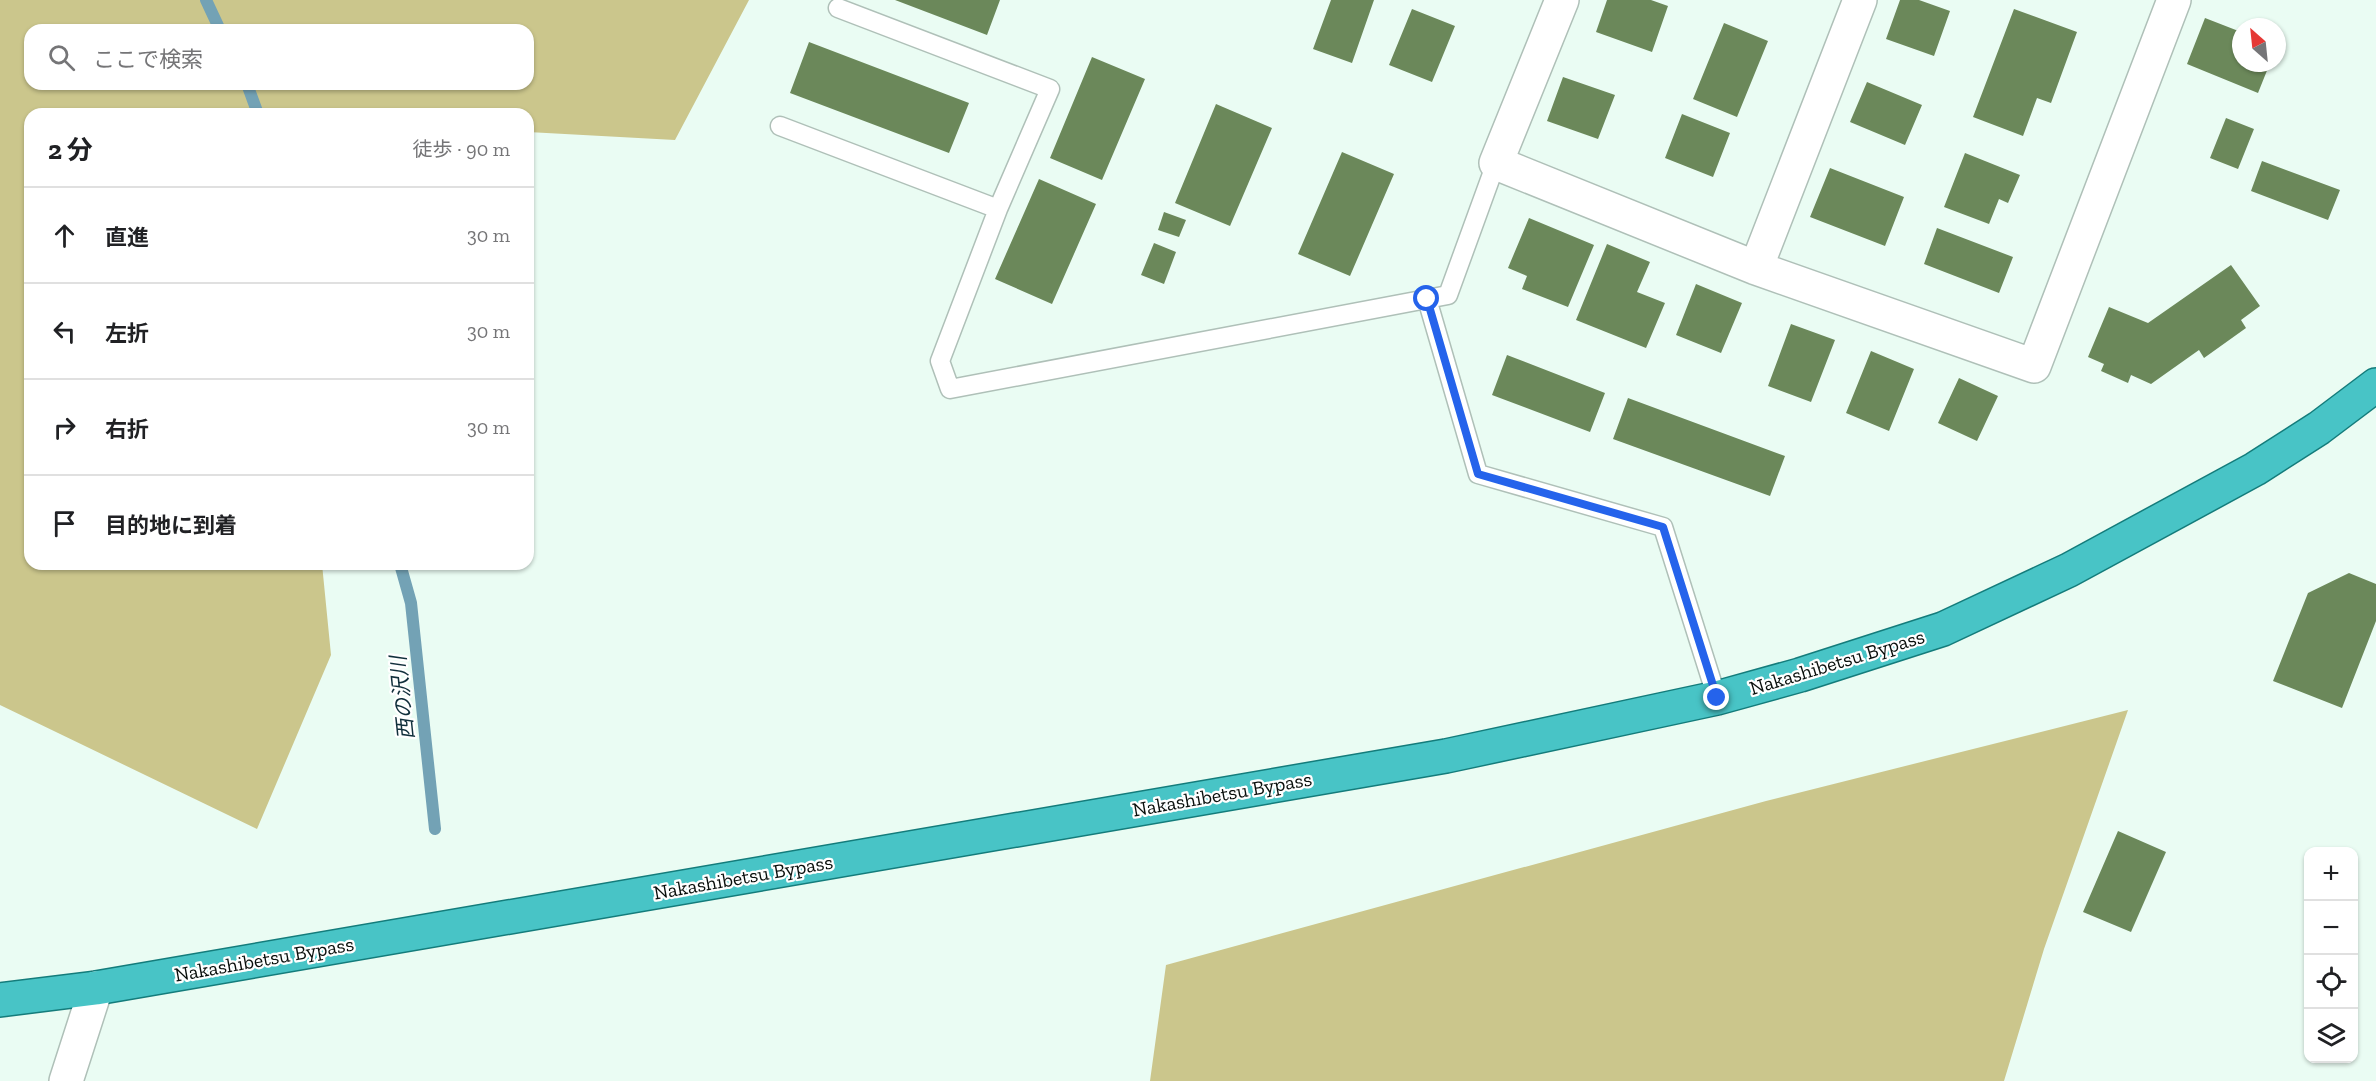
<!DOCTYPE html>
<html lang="ja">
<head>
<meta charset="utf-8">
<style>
  body { margin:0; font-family:"Zilla Slab","Noto Sans JP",serif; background:#f6f6f6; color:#202124 }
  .controls { position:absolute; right:18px; bottom:18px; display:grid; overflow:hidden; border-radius:12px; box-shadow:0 2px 4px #0004 }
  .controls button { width:54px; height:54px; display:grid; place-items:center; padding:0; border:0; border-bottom:2px solid #e0e0e0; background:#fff; color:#202124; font:30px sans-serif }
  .compass { position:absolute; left:2232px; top:18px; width:54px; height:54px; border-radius:50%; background:#fff; box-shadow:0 2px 4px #0004; rotate:333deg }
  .stop { position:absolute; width:18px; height:18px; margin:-14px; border:4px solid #2563eb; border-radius:50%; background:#fff }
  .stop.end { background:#2563eb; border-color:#fff; box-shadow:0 2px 6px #0008 }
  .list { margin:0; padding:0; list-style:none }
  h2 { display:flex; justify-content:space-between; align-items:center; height:78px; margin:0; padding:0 24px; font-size:26px }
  h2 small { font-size:20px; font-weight:400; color:#757577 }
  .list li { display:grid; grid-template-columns:39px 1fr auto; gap:18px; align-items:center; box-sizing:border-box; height:96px; padding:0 24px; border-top:2px solid #e0e0e0 }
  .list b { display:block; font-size:22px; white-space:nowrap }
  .list em { font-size:20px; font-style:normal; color:#757577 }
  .icon { flex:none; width:33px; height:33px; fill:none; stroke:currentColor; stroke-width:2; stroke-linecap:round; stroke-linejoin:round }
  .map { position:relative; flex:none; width:2376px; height:1081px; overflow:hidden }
  .search { position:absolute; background:#fff; box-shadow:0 2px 4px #0004; left:24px; top:24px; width:510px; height:66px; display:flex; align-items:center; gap:15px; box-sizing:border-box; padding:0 21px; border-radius:18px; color:#757577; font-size:22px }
  .panel { position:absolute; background:#fff; box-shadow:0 2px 4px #0004; left:24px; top:108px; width:510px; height:462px; border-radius:18px }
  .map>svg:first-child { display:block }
  .forest { fill:#cbc68c; fill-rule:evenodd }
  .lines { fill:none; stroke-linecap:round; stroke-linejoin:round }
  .stream { stroke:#73a2b5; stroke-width:12 }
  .building { fill:#6b885a }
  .service-casing { stroke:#afc0b8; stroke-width:21 }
  .minor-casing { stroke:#afc0b8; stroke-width:36 }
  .trunk-casing { stroke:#147c7b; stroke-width:36 }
  .service { stroke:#fff; stroke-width:18 }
  .minor { stroke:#fff; stroke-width:33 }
  .trunk { stroke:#48c4c6; stroke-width:33 }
  .route { stroke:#2563eb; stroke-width:8 }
  .labels { text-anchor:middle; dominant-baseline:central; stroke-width:4.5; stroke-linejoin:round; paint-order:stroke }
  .street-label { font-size:20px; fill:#090f0c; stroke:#fff }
  .water-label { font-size:21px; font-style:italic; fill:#102f3b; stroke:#fff }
</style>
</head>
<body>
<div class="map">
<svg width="2376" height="1081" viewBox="0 0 2376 1081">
  <rect width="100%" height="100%" fill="#eafcf3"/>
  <path class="forest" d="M0 0H749L675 140 528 132V114H30V564H322L331 655 257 829 0 705ZM30 30H528V84H30Z
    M2128 710 2044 949 2004 1081H1150L1166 965 1766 801Z"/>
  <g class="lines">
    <path class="stream" d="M206 0 220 30
      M247 84 258 114
      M400 564 411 603 435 829"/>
  </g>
  <path class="building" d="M895 0H1000L987 35Z
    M1331 0H1374L1352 63 1313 49Z
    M1607 0H1651L1668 6 1652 52 1596 32Z
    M1900 0H1919L1950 11 1934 56 1886 39Z
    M1412 9 1455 26 1432 82 1389 65Z
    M2014 9 2077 32 2051 103 2037 98 2023 136 1973 117Z
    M2205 18 2241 32V63H2270L2258 93 2187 64Z
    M1724 23 1768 41 1737 117 1693 99Z
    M809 42 969 103 949 153 790 93Z
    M1092 57 1145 79 1102 180 1050 158Z
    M1563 77 1615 95 1598 139 1547 121Z
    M1867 82 1922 105 1905 145 1850 122Z
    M1216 104 1272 128 1230 226 1175 203Z
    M1682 114 1730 133 1713 177 1665 158Z
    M2226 118 2254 129 2238 169 2210 158Z
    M1342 152 1394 174 1350 276 1298 254Z
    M1965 153 2020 175 2008 203 1999 199 1989 224 1944 207Z
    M2262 161 2340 190 2328 220 2251 191Z
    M1830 168 1904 197 1885 246 1810 217Z
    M1039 179 1096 204 1052 304 995 279Z
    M1164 212 1186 220 1179 237 1158 230Z
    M1529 218 1594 245 1568 307 1522 289 1527 276 1508 268Z
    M1937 228 2013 257 1999 293 1924 264Z
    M1154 243 1176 252 1164 284 1141 275Z
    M1607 244 1650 262 1637 292 1665 303 1646 348 1576 320Z
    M2231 265 2260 306 2241 320 2246 328 2204 358 2199 350 2151 384 2131 375 2128 383 2101 371 2104 364 2088 357 2109 307 2148 323Z
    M1696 284 1742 303 1721 353 1676 335Z
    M1791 324 1835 340 1811 402 1768 386Z
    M1871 351 1914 369 1889 431 1846 413Z
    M1507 355 1605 393 1590 432 1492 395Z
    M1959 378 1998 396 1977 441 1938 423Z
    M1628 398 1785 456 1770 496 1613 439Z
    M2349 573 2376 584V621L2342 708 2273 681 2308 593Z
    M2118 831 2166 852 2131 932 2083 912Z"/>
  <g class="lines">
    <defs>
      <path id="service" d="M838 8 1050 89 998 209 940 361 950 389 1448 295 1496 163
        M780 126 998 209
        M1427 299 1478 474 1663 527 1717 698"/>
      <path id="minor" d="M1562 0 1496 163 1756 268
        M1860 0 1756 268 2034 366 2174 0
        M66 1081 96 988"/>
      <path id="trunk" d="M0 1000 96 988 1446 756 1717 698 1800 675 1943 629 2069 570 2255 469 2319 428 2376 385"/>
    </defs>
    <use href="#service" class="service-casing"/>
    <use href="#minor" class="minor-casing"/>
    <use href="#trunk" class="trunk-casing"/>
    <use href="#service" class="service"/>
    <use href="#minor" class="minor"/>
    <use href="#trunk" class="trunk"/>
  </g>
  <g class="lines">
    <path class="route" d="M1427 299 1478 474 1663 527 1717 698"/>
  </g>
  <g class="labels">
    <g class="street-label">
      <text transform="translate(1837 662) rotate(-17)">Nakashibetsu Bypass</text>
      <text transform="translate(1222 794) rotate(-10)">Nakashibetsu Bypass</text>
      <text transform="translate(743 877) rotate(-10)">Nakashibetsu Bypass</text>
      <text transform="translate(264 959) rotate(-10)">Nakashibetsu Bypass</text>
    </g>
    <g class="water-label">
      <text transform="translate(402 698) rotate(-96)">西の沢川</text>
    </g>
  </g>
</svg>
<div class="controls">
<button>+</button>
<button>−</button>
<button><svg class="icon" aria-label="locate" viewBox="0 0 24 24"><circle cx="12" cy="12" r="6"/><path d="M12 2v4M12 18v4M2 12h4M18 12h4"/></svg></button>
<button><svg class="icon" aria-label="layers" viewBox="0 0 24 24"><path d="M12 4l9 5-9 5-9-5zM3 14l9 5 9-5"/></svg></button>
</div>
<svg class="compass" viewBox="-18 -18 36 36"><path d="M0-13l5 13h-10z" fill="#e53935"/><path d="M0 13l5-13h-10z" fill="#757577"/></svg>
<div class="stop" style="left:1427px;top:299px"></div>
<div class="stop end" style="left:1717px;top:698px"></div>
<div class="search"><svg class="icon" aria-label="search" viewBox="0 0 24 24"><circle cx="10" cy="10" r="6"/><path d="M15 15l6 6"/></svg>ここで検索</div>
<section class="panel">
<h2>2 分<small>徒歩 · 90 m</small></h2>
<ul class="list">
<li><svg class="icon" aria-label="ahead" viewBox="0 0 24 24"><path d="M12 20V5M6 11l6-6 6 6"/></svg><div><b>直進</b></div><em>30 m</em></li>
<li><svg class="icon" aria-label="left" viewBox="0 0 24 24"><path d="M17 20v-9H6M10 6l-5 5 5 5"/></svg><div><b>左折</b></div><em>30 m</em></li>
<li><svg class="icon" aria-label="right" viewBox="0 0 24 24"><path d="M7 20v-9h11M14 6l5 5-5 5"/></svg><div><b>右折</b></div><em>30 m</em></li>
<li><svg class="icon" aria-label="arrive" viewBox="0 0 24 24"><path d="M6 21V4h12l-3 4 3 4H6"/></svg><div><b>目的地に到着</b></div></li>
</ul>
</section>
</div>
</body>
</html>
